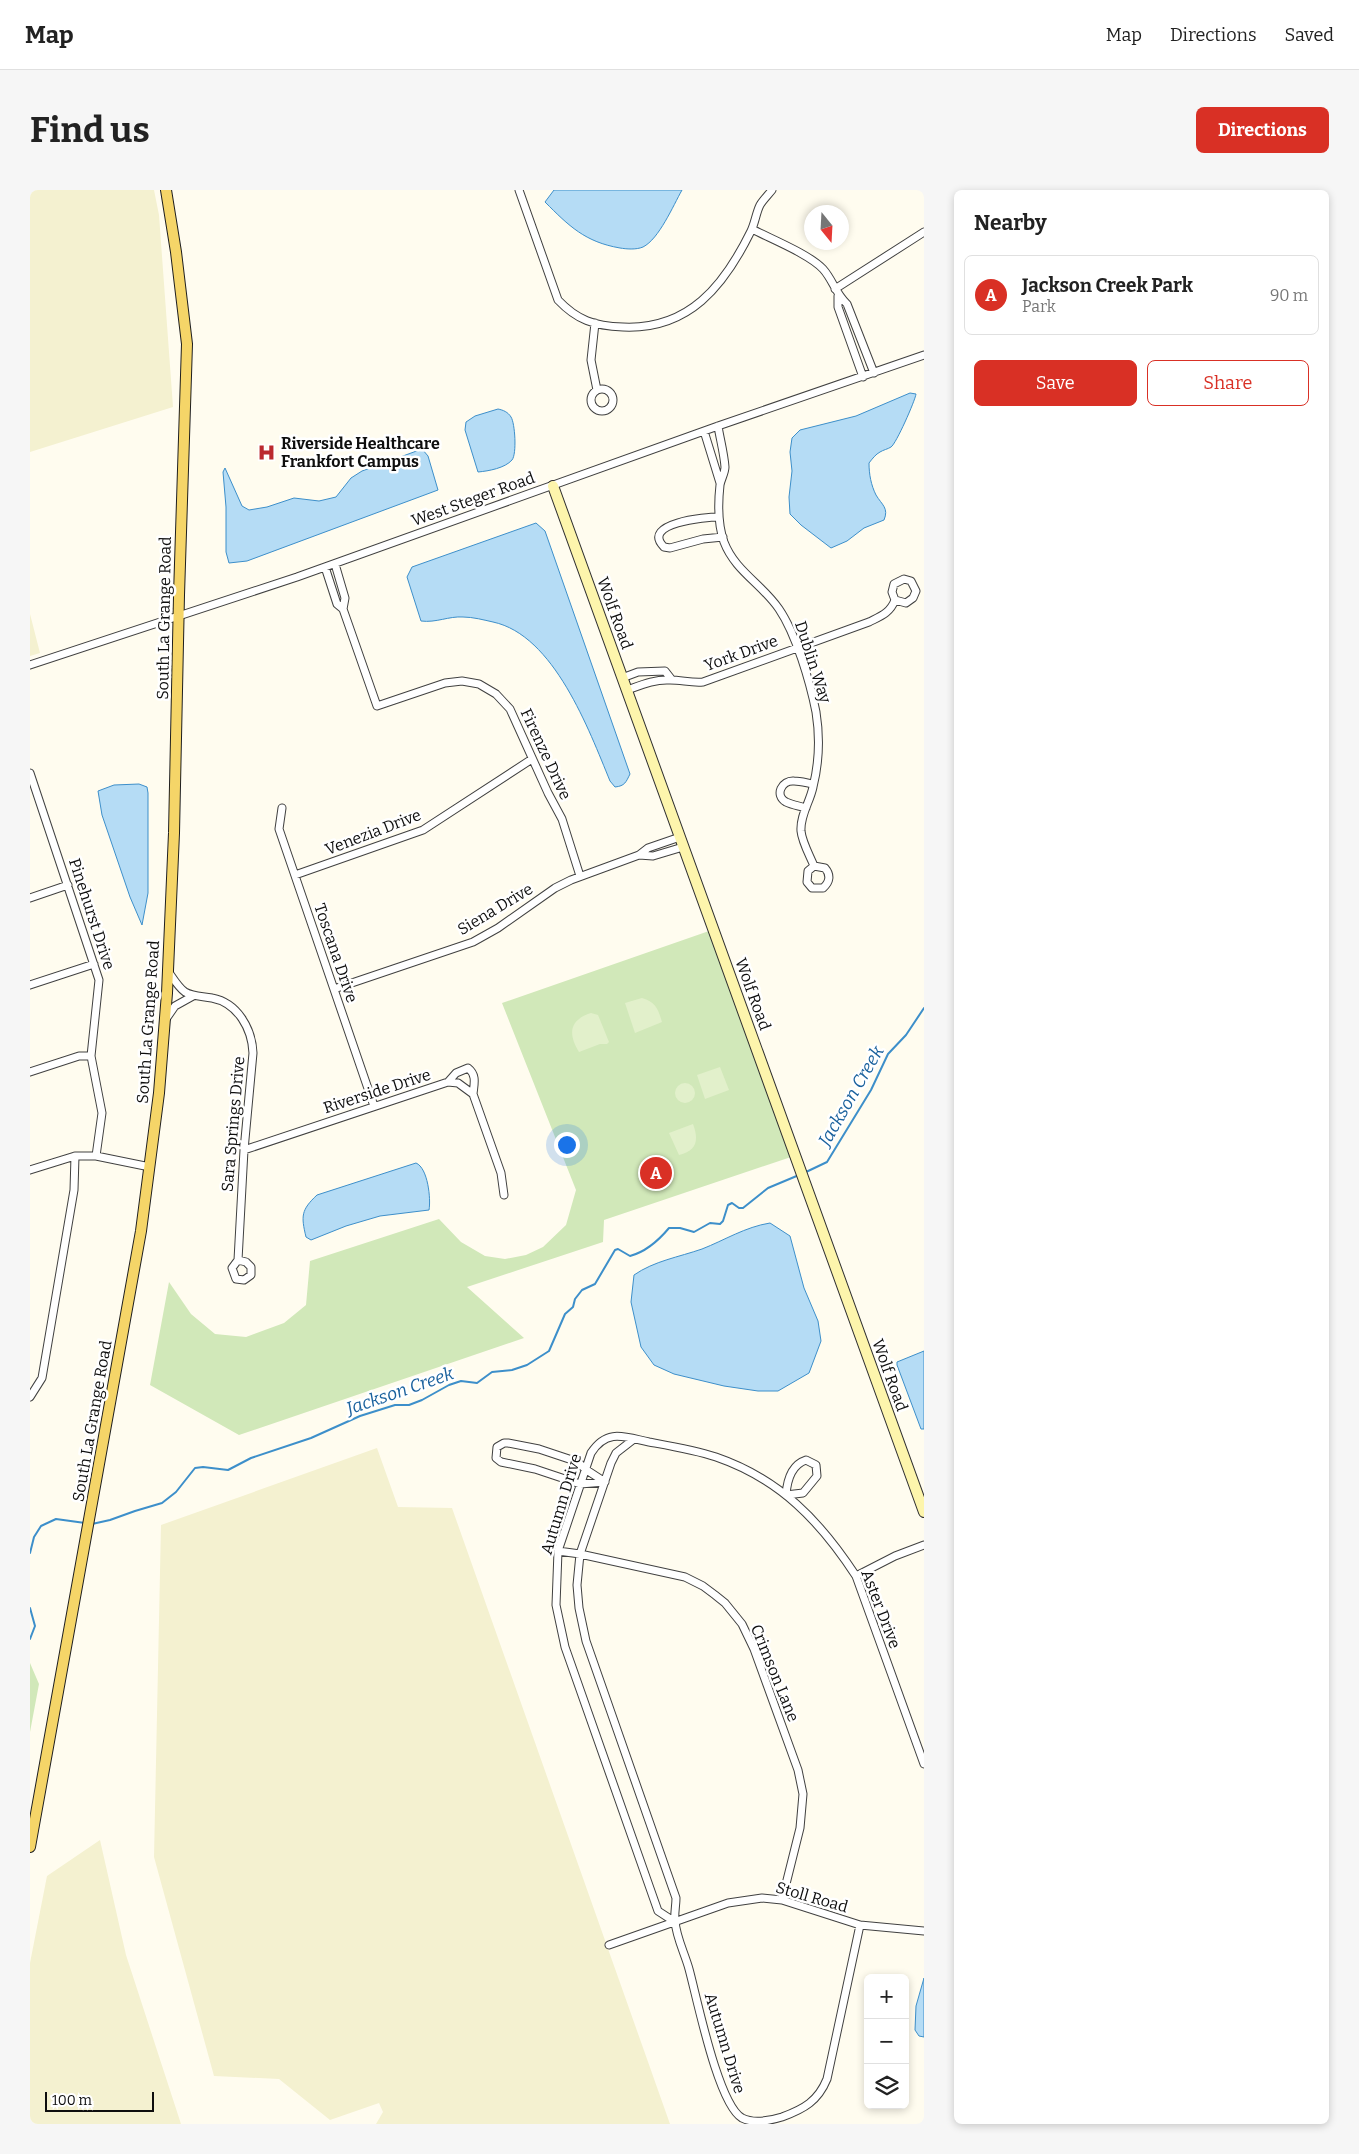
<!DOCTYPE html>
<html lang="en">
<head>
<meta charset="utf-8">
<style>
  body { margin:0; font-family:Bitter,serif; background:#f6f6f6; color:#222 }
  .controls { position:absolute; right:15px; bottom:15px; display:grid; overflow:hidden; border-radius:8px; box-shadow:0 2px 8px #0003 }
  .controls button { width:45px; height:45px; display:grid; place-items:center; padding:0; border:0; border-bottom:1px solid #e0e0e0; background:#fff; color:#222; font:25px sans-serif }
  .compass { position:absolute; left:774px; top:15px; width:45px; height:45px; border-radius:50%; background:#fff; box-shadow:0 2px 8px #0003; rotate:162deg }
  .scale { position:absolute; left:15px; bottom:12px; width:109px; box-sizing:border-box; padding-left:5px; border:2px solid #0e0e0e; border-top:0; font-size:14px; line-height:18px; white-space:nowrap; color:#0e0e0e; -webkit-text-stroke:4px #fff; paint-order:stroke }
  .you { position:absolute; left:536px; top:954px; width:18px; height:18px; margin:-12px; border:4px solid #fff; border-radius:50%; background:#1a73e8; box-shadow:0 0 0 8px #1a73e833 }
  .badge { display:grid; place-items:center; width:32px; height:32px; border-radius:50%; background:#d93025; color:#fff; font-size:16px; font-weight:700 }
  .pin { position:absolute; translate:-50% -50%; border:2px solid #fff; box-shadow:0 1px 5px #0006 }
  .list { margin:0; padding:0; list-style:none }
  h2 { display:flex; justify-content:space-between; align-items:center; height:65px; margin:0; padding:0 20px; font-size:21px }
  h2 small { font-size:16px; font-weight:400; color:#767676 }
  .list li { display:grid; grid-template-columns:32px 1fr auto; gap:15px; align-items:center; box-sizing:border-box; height:80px; margin:0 10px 10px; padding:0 10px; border:1px solid #e0e0e0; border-radius:8px }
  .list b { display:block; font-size:19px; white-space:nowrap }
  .list p { margin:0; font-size:16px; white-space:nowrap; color:#767676 }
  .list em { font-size:16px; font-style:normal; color:#767676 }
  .actions { display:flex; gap:10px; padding:15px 20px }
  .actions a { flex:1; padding:11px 0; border:1px solid #d93025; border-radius:8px; text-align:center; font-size:18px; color:#d93025 }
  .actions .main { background:#d93025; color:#fff }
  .icon { flex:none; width:28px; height:28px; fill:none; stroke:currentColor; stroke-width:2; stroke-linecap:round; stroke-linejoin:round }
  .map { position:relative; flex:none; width:894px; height:1934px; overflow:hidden; border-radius:8px }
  header { display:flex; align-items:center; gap:30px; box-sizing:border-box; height:70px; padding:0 25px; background:#fff; border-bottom:1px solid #e0e0e0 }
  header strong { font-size:24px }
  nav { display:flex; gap:28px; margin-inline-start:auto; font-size:18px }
  .intro { display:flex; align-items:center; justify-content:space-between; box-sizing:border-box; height:120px; padding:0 30px }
  h1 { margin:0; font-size:35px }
  .button { padding:12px 22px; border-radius:8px; background:#d93025; color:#fff; font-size:18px; font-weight:700 }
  main { display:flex; gap:30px; padding:0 30px }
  aside { flex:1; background:#fff; border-radius:8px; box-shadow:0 2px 8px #0003 }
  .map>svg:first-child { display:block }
  .farmland { fill:#f4f1d0 }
  .green { fill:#d1e8b9 }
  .pitch { fill:#e2f0cb }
  .water { fill:#b5dcf5; stroke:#3d8fca }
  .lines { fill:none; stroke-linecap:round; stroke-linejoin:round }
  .stream { stroke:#3d8fca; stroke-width:2 }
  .street-casing { stroke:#414141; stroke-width:9 }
  .secondary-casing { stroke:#303030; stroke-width:12 }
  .primary-casing { stroke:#1f1f1f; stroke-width:12 }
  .street { stroke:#fff; stroke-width:7 }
  .secondary { stroke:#fdf5ac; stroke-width:10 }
  .primary { stroke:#f5d568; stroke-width:10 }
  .labels { text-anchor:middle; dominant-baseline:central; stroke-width:5; stroke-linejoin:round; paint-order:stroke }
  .poi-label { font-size:16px; font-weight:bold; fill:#0e0e0e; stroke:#fff; text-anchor:start }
  .street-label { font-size:16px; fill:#0e0e0e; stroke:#fff }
  .water-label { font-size:18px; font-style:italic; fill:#1a619d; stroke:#fff }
</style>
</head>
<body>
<header>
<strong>Map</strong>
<nav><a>Map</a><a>Directions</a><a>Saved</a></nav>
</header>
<div class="intro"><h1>Find us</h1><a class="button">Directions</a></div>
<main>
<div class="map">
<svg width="894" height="1934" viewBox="0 0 894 1934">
  <rect width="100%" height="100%" fill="#fffcef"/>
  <path class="farmland" d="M0 0H124L129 25 143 217 0 262Z
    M0 424 10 463 0 466Z
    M347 1258 368 1317 422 1318 640 1934H346L353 1922 349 1913 300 1930 249 1889 184 1886 124 1667 131 1335Z
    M70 1650 96 1765 151 1934H0V1773L17 1686Z"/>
  <path class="green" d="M679 741 764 966 574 1030 573 1052 437 1097 494 1148 209 1245 120 1195 139 1092 161 1124 185 1144 216 1147 254 1133 276 1115 280 1071 409 1029 431 1052 455 1066 475 1069 496 1065 513 1057 536 1035 546 1000 472 813Z
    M0 1473 9 1494 0 1542Z"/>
  <path class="pitch" d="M612 808C626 812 628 819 632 832L605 843 595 813Z
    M561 823 568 825 579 852 577 854H570L549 862C538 844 539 830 561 823Z
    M690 877 699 900 675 909 667 885Z
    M645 903a10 10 0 1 1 20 0a10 10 0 1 1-20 0Z
    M663 934C669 950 667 961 649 965L639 943Z"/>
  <path class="water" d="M524 0H652C643 16 629 49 613 57 606 60 596 59 590 58 555 52 539 36 515 12Z
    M880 203 886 204C885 211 866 254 861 257 858 259 853 260 850 262 846 264 842 269 839 273 839 284 841 295 846 305 852 315 859 318 854 330L834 338 817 351 801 358 771 335 760 324 759 307 762 281 760 262 762 248 770 240 826 226Z
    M468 219C473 220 478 222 481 227 485 233 487 264 482 270 475 278 459 281 448 282L435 240 436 232 445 226Z
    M392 259 398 266 408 300 217 371 199 373 196 362V317L193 282 195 278 212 316 219 320 237 317 264 308 289 311 306 307 321 288 332 281Z
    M506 333 515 341 600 584C596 592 595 596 585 597L580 591C559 540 524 445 463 432 454 430 443 427 433 427 419 426 406 433 391 431L377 387 382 377Z
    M109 594 117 597 118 603V703L112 735 100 707 72 625 68 601 84 595Z
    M386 973C398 978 401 1009 399 1020L350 1026 316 1036 281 1050 276 1047C271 1026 271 1020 287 1005Z
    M740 1033 760 1046 774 1098 788 1131 791 1151 779 1183 748 1201H728L694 1196 644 1184 624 1175 611 1157 601 1112 604 1085C624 1071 649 1067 672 1059 695 1050 715 1037 740 1033Z
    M894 1161V1239H891L867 1175V1172Z
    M894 1788V1847L889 1846 885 1840 886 1816Z"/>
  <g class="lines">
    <path class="stream" d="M776 982 797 972 841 900 858 864 876 845 894 818
      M62 1334 80 1330 105 1321 132 1313 146 1302 165 1278 173 1277 198 1280 221 1268 281 1248 330 1226 365 1215H379L392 1210 419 1195 431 1191 447 1193 462 1182 482 1180 497 1175 519 1161 535 1124 543 1117 545 1109 552 1100 565 1094 585 1060 588 1059 600 1066C615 1062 629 1050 639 1038H650L664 1042 680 1033 690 1034 693 1031 698 1015 702 1013 709 1018H713L738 998 769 985
      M0 1363 4 1347 11 1336 26 1329 55 1333
      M0 1418 5 1436 0 1449"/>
    <defs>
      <path id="street" d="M489 0 528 110C547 130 564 136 593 137 659 140 694 96 721 41 725 33 726 23 730 15 733 10 738 5 742 0
        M722 39C741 49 779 64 793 79 803 90 805 103 817 114L844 183
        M805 99 894 42
        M808 106V117L833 187
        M565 133 561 170 567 200
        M561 210a11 11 0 1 1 22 0a11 11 0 1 1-22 0Z
        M688 236C690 249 694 263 695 277 695 283 691 289 690 295 688 313 688 335 694 352 705 381 732 394 749 419 766 444 780 492 786 522 790 547 789 573 783 597 780 612 770 625 771 641 772 652 780 666 784 676L778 681 777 692 782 698H793C800 692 801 685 795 678L784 676
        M674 241 690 293
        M689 327C676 327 610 333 634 357L640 358 673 349 693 347
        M305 374 315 408 313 419 347 516 415 493 432 491 449 494 466 504 480 519 518 603 532 629 550 686
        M295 377 307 414 313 419
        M0 475 267 387 688 236 894 165
        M592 488 608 482 635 481 642 490
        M597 500C611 495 625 489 640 490 652 490 661 493 673 492L839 432C851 426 860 423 865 410L876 413 883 408 886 401 881 391 874 389 864 394 862 402 865 410
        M0 583 69 790 61 866 72 923 66 966
        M252 618 249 639 344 916
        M776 618C770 616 762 615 756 612 744 605 752 590 764 591 770 591 777 593 783 594
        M609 665 623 666 653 657
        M265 685 393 640 502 569
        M0 708 38 695
        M138 781C143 788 148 797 155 802 164 807 173 806 182 808 208 813 222 839 223 863L214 960 208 1070 202 1078 206 1089 214 1090 221 1085V1077L216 1072 208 1070
        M0 795 64 774
        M304 799 443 752 468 738 525 698 541 690 609 665 618 658 650 647
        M136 829 145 816 163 806
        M0 882 49 866H61
        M418 892 426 883 438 878C447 885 444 894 443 904
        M214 960 418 892 428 893 443 904 471 983 474 1005
        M0 980 45 966H66L120 977
        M0 1207 12 1188 44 1000 45 966
        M604 1249 586 1263 581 1273 550 1364 547 1395 549 1418 556 1451 646 1708C646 1716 644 1724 645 1731 646 1747 655 1764 659 1779 667 1808 688 1914 712 1928 724 1934 739 1931 752 1927 774 1919 788 1911 797 1889L830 1735
        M478 1253 509 1259 548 1272 555 1279 575 1292 550 1294 505 1279 471 1272 466 1268 467 1257 474 1253Z
        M776 1270 786 1275 787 1286 773 1303 756 1305C757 1291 761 1275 776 1270Z
        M528 1361 550 1364 655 1387 673 1396 685 1405 695 1413 712 1434 724 1459 768 1580 773 1604 770 1638 752 1710
        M826 1386 865 1366 894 1355
        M645 1732 628 1721 535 1457 526 1415 528 1361 561 1263C577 1238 595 1247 619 1252 641 1256 665 1260 686 1267 750 1289 790 1331 826 1386L894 1574
        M579 1755 698 1713 732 1708 752 1710 830 1735 894 1741"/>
      <path id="secondary" d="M523 296 894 1322"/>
      <path id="primary" d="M0 1657 111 1041 129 903 137 803 144 643 149 405 157 154 146 62 136 0"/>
    </defs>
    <use href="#street" class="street-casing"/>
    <use href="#secondary" class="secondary-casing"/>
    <use href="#primary" class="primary-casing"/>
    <use href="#street" class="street"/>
    <use href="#secondary" class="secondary"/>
    <use href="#primary" class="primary"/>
  </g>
  <defs>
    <symbol id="hospital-bare" viewBox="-9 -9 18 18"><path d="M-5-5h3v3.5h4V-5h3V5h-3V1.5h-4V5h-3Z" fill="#bb292d" stroke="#fff" stroke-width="2.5" paint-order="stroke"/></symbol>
  </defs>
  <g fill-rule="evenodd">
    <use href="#hospital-bare" x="224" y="250" width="25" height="25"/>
  </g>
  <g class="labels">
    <g class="poi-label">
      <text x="251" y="253">Riverside Healthcare<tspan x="251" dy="18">Frankfort Campus</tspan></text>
    </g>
    <g class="street-label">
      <text transform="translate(443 309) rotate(-20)">West Steger Road</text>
      <text transform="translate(585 423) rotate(70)">Wolf Road</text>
      <text transform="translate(134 428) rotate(-89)">South La Grange Road</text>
      <text transform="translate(711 463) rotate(-20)">York Drive</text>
      <text transform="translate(783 472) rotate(72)">Dublin Way</text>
      <text transform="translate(516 564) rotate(65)">Firenze Drive</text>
      <text transform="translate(343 642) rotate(-21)">Venezia Drive</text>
      <text transform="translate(465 719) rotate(-31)">Siena Drive</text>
      <text transform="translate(62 724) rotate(72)">Pinehurst Drive</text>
      <text transform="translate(306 763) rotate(71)">Toscana Drive</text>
      <text transform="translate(723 804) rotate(70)">Wolf Road</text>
      <text transform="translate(118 832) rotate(-86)">South La Grange Road</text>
      <text transform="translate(347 901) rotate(-18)">Riverside Drive</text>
      <text transform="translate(203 934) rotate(-85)">Sara Springs Drive</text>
      <text transform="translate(860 1185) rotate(70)">Wolf Road</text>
      <text transform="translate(62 1231) rotate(-80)">South La Grange Road</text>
      <text transform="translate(531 1314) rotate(-73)">Autumn Drive</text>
      <text transform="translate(851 1419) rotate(69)">Aster Drive</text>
      <text transform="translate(745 1483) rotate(68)">Crimson Lane</text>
      <text transform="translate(782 1707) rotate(16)">Stoll Road</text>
      <text transform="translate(695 1853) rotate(73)">Autumn Drive</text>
    </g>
    <g class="water-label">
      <text transform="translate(821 906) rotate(-60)">Jackson Creek</text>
      <text transform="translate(370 1201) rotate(-19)">Jackson Creek</text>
    </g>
  </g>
</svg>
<div class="controls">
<button>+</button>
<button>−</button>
<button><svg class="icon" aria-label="layers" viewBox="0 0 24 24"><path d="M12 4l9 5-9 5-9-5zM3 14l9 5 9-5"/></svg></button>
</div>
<svg class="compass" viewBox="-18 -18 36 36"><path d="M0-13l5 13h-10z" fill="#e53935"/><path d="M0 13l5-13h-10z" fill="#767676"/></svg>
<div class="scale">100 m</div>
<div class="you"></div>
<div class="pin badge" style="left:626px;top:983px">A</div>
</div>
<aside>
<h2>Nearby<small></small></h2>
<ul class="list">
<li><span class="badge">A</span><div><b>Jackson Creek Park</b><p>Park</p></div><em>90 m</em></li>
</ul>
<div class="actions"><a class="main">Save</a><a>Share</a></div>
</aside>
</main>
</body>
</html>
